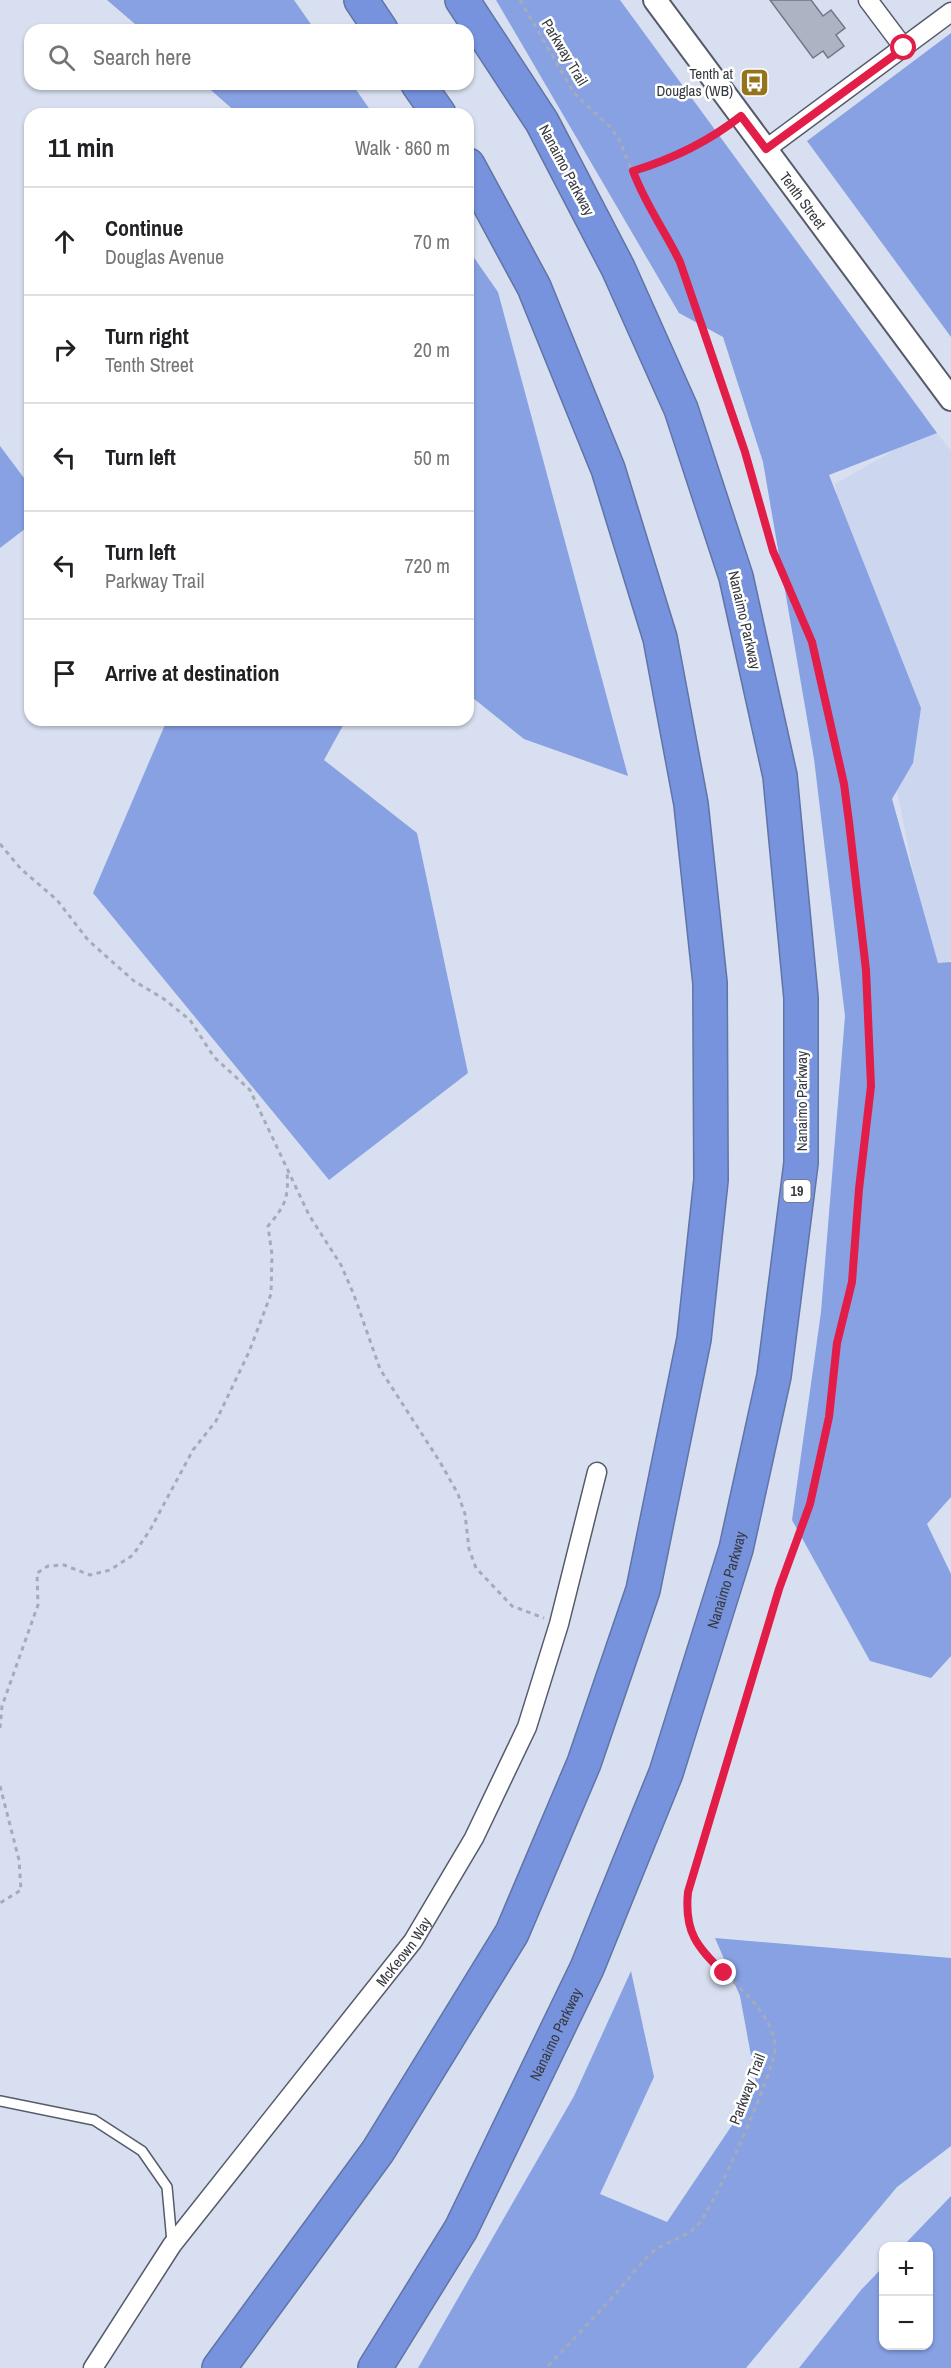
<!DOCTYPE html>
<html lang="en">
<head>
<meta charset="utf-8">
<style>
  body { margin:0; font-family:"Archivo Narrow",sans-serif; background:#f2f2f2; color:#202124 }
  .controls { position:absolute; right:18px; bottom:18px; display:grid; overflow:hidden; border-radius:12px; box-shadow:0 2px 4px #0004 }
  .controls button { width:54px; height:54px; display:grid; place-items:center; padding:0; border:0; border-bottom:2px solid #e0e0e0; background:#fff; color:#202124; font:30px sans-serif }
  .stop { position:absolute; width:18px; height:18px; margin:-14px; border:4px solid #e11d48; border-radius:50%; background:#fff }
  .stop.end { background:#e11d48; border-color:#fff; box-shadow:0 2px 6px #0008 }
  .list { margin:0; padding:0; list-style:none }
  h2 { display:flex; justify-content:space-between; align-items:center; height:78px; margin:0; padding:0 24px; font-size:26px }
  h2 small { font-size:20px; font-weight:400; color:#757577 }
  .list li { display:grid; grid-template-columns:39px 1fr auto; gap:18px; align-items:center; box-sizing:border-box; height:108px; padding:0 24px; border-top:2px solid #e0e0e0 }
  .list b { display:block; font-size:22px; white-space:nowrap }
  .list p { margin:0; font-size:20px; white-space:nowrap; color:#757577 }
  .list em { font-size:20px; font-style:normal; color:#757577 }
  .icon { flex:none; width:33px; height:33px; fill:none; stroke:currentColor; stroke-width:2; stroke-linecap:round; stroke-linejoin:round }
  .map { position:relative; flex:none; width:951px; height:2368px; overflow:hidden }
  .search { position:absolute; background:#fff; box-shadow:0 2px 4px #0004; left:24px; top:24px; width:450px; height:66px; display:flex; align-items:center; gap:15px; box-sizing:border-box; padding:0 21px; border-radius:18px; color:#757577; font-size:22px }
  .panel { position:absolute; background:#fff; box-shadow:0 2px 4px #0004; left:24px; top:108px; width:450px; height:618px; border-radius:18px }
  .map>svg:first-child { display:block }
  .built { fill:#ccd6ee }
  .forest { fill:#88a1e3 }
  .building { fill:#acb3c3; stroke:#717786; stroke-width:1.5 }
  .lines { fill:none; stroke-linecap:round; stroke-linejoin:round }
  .service-casing { stroke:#555b6a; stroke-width:12 }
  .minor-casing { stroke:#555b6a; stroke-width:21 }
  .tertiary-casing { stroke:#555b6a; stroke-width:26 }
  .motorway-casing { stroke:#6074a6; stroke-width:36 }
  .path { stroke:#a6abb9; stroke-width:3; stroke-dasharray:4.5 4.5; stroke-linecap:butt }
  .service { stroke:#fff; stroke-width:9 }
  .minor { stroke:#fff; stroke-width:18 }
  .tertiary { stroke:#fff; stroke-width:22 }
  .motorway { stroke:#7793dd; stroke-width:33 }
  .route { stroke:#e11d48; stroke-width:8 }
  .labels { text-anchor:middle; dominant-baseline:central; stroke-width:5; stroke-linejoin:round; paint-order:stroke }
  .shield { fill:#fff; stroke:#727479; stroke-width:1.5 }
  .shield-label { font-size:14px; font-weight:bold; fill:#36393f }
  .street-label { font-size:15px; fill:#36393f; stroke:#fff }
  .poi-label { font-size:15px; fill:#36393f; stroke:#fff; text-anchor:end }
</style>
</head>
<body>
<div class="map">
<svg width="951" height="2368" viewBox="0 0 951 2368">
  <rect width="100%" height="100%" fill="#d8dff0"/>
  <path class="built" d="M933 428 951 451V960L933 969 835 484Z"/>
  <path class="forest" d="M107 0H294L315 30H142Z
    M496 0H620L937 433 829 475 921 708 913 763 892 799 938 963 951 962V1497L927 1524 951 1574V1656L931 1678 870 1661 792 1520 821 1312 845 1016 814 759 763 462 723 337 679 313Z
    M951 33V337L807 141Z
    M204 84H352L373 114H238Z
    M468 249 498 292 628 776 524 739 468 694Z
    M0 446 30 486V525L0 548Z
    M167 720H346L324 760 417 833 468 1073 329 1180 93 893Z
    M715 1938 951 1958V2146L897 2187 746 2368H418L574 2096 631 1971 654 2077 600 2194 667 2222 757 2088 740 1996Z
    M951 2196V2368H799L861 2290 883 2267 884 2346H928V2246H903Z"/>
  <path class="building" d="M770 0H811L823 16 831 10 845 28 836 35 844 46 828 58 823 51 813 58Z"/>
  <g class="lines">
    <defs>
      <path id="service" d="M0 2101 94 2120 142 2151 167 2187 172 2242"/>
      <g id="minor">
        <path d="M868 0 904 48"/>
        <path d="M766 149 951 12"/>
        <path id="s1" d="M93 2368 172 2245 413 1941 474 1838 527 1727 559 1624 597 1472"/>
      </g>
      <g id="tertiary">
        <path id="s2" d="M655 0 951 399"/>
      </g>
      <g id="motorway">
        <path d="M361 0 381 30"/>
        <path d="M418 84 439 114"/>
        <path d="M219 2368 378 2151 512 1933 584 1763 643 1590 694 1339 711 1180 710 983 691 804 660 638 608 469 534 287 468 165"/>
        <path id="s3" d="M375 2368 461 2229 587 1968 666 1773 736 1549 774 1376 801 1163V998L780 776 736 577 681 409 618 268 542 122 462 0"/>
      </g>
    </defs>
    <use href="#service" class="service-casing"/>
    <use href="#minor" class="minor-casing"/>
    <use href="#tertiary" class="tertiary-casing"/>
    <use href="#motorway" class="motorway-casing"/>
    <path class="path" d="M520 0 574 93 610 127 619 139 642 196 671 242 680 262 745 452 773 551 811 642 844 784 849 822 866 970 871 1086 865 1150 859 1189 852 1282 838 1343 829 1417 810 1504 779 1589 688 1892C682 1961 735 1969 765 2018 771 2027 775 2038 775 2048 775 2071 713 2209 697 2226 685 2238 667 2241 654 2251 640 2262 629 2279 617 2292 594 2318 570 2343 546 2368
      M633 171 689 151 726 128
      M0 844 21 869 57 900 88 940 134 981 164 999 190 1020 214 1057 250 1090 309 1215 341 1265 354 1295 380 1369 440 1462 458 1494 465 1514 469 1549 476 1568 512 1606 544 1618
      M0 1728 2 1706 38 1605 37 1573 48 1566 64 1565 90 1575 110 1570 133 1555 150 1530 193 1450 216 1421 249 1352 271 1294 272 1255 268 1226C285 1206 289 1198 287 1171
      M0 1786 19 1860 21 1890 0 1903"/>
    <use href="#service" class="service"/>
    <use href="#minor" class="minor"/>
    <use href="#tertiary" class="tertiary"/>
    <use href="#motorway" class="motorway"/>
  </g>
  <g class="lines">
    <path class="route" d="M724 1973C697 1947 684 1932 688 1892L779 1589 810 1504 829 1417 837 1343 852 1282 859 1189 871 1086 866 970 849 822 844 784 812 642 773 551 745 452 680 262C665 231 645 204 633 171 673 159 708 142 741 116L766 149 904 48"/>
  </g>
  <defs>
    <symbol id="bus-square" viewBox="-11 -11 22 22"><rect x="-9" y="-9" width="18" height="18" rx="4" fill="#94751c" stroke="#fff"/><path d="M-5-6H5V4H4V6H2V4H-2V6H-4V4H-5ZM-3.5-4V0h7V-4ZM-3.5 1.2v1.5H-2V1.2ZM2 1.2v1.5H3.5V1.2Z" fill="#fff"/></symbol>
  </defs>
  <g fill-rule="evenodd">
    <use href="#bus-square" x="738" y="66" width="33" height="33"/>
  </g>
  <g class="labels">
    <rect class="shield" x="783.5" y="1180" width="27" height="22" rx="4.5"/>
    <g class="shield-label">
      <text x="797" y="1191">19</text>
    </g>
    <g class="street-label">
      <text transform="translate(565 52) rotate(59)">Parkway Trail</text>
      <text transform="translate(567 170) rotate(62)">Nanaimo Parkway</text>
      <text stroke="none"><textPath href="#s2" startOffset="249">Tenth Street</textPath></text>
      <text transform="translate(745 620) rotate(77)">Nanaimo Parkway</text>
      <text transform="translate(801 1101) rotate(-90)">Nanaimo Parkway</text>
      <text stroke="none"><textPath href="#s3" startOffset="866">Nanaimo Parkway</textPath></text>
      <text stroke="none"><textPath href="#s1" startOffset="520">McKeown Way</textPath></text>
      <text stroke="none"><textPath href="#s3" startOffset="380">Nanaimo Parkway</textPath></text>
      <text transform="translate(747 2089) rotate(-69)">Parkway Trail</text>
    </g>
    <g class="poi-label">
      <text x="733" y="73">Tenth at<tspan x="733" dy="17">Douglas (WB)</tspan></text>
    </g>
  </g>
</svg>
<div class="controls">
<button>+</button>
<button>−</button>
</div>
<div class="stop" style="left:904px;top:48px"></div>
<div class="stop end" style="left:724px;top:1973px"></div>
<div class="search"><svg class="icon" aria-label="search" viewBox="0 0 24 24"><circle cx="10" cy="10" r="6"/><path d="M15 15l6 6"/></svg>Search here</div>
<section class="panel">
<h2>11 min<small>Walk · 860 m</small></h2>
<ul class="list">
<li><svg class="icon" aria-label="ahead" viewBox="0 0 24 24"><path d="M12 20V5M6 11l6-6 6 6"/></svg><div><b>Continue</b><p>Douglas Avenue</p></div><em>70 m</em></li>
<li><svg class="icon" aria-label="right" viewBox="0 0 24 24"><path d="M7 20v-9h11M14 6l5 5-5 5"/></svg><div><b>Turn right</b><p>Tenth Street</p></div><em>20 m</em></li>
<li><svg class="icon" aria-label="left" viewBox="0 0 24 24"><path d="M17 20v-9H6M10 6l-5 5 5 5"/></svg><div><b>Turn left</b></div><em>50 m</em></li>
<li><svg class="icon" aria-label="left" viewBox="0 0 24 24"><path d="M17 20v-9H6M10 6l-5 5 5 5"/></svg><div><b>Turn left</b><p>Parkway Trail</p></div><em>720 m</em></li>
<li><svg class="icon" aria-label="arrive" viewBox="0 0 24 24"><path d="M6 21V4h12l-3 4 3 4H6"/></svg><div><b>Arrive at destination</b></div></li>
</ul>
</section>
</div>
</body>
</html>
